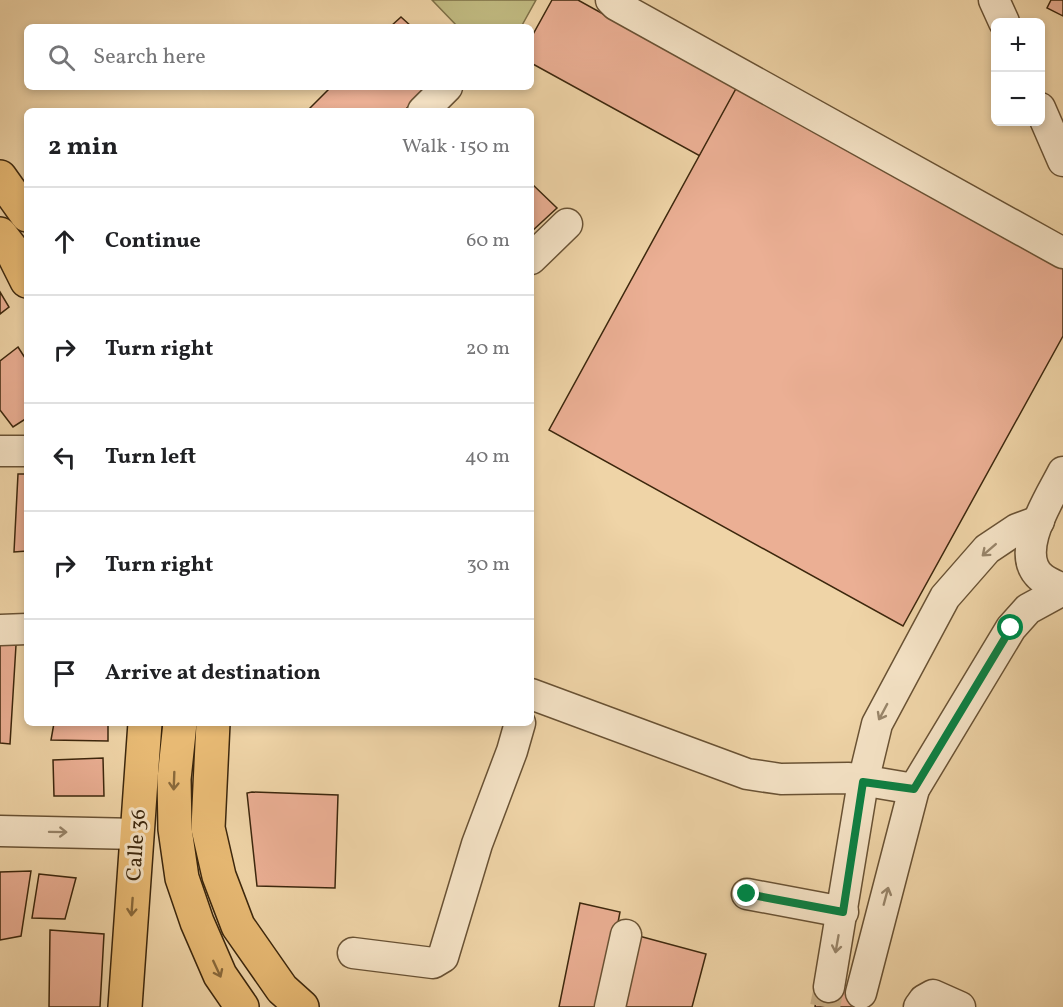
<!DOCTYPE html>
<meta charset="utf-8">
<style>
:root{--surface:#fff;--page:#f6f6f6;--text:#202124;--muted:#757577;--line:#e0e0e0}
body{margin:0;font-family:Vollkorn,serif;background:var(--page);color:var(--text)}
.controls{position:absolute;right:18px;top:18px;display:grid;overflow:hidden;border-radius:9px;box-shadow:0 3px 9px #0003}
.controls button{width:54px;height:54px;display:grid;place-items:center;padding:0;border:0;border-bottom:2px solid var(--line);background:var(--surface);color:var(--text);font:30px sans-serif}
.stop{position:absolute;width:18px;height:18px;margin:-14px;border:4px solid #0b8043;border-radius:50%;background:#fff}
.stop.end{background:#0b8043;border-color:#fff;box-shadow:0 2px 6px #0008}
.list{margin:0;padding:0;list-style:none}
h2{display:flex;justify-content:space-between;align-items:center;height:78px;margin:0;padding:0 24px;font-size:26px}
h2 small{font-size:20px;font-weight:400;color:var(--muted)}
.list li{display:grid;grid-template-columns:39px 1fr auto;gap:18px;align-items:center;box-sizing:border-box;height:108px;padding:0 24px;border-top:2px solid var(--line)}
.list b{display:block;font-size:22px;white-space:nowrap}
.list em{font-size:20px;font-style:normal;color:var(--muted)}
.icon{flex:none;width:33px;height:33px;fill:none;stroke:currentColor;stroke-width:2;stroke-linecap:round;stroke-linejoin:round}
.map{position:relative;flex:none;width:1063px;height:1007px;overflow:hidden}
.search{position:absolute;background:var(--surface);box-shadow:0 3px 9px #0003;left:24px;top:24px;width:510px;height:66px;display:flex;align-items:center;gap:15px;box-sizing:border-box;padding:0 21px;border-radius:9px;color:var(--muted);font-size:22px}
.panel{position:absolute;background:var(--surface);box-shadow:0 3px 9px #0003;left:24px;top:108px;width:510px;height:618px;border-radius:9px}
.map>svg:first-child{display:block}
</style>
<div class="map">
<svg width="1063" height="1007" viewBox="0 0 1063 1007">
<rect width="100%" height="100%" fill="#efd4a7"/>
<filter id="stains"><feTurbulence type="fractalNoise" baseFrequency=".00333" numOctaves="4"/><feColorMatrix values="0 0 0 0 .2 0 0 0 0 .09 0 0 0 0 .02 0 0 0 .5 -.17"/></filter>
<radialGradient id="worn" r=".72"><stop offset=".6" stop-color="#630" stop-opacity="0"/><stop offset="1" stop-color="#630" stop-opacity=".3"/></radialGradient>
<path fill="#c1bb82" stroke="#7e7148" stroke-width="1.5" d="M432,0H536L521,27H458Z"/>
<g fill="#ebaf94" stroke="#3c270d" stroke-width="1.5">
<path d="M552,0H578L737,88L700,156L531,63V38Z"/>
<path d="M1051,0H1063V16L1047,8Z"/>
<path d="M401,17L412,27H390Z"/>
<path d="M738,85L1063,265V336L903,626L549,430Z"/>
<path d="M331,87H427L404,111H307Z"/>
<path d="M531,183L557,208L531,232Z"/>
<path d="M0,292L9,307L0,314Z"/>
<path d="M18,347L27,361V418L13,427L0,410V361Z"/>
<path d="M18,474H27V551L14,552Z"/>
<path d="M0,644L16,645L10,744L0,743Z"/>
<path d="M54,723H108V741L51,740Z"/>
<path d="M103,758L104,796H54L53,760Z"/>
<path d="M252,792L338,795L335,888L257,886L247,793Z"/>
<path d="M31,871L21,936L0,940V872Z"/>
<path d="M39,874L76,878L65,919L32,918Z"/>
<path d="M580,903L620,912L602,1007H559Z"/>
<path d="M50,930L104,934L100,1007H49Z"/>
<path d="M639,936L706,954L692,1007H620Z"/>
<path d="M818,986L868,994L866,1007H815Z"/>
</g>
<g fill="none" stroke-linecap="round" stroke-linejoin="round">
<path stroke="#cbb188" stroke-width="30" stroke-dasharray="30 15" stroke-linecap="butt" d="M825,1007L829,987"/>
<defs>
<g id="minor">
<path d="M611,0L616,5L1063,253"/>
<path d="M994,0L1004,22"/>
<path d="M1040,108L1063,161"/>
<path d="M423,111L447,87"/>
<path d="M531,259L567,224"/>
<path d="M0,451H27"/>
<path d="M1063,472C1050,498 1012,554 1042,578C1048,583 1057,586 1063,589"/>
<path d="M0,630L27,629"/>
<path d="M531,694L747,774L781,779L849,778L914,789"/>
<path d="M0,831L138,834"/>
<path d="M747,894L843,912"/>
<path d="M353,953L433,963L443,957L477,844L512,751L520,723"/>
<path d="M829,987L863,782L877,724L945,597L987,549L1017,529L1039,521"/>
<path d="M861,993L914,789L1011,628L1028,609L1063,590"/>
<path d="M610,1007L626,935"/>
<path d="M919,1007L924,1000L933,995L960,1007"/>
</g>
<g id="major">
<path d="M0,177L27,215"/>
<path d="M0,234L10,247L27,281"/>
<path d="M180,723L174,779L175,829L182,878L197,922L220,975L242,1007"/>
<path d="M213,723L208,828L219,876L238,926L282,989L302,1007"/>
<path d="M125,1007L145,723"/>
</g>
</defs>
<use href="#minor" stroke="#695234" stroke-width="33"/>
<use href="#major" stroke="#3c270d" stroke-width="36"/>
<use href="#minor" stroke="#f5e3c6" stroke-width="30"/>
<use href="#major" stroke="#e8ba74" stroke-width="33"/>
</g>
<defs><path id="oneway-shaft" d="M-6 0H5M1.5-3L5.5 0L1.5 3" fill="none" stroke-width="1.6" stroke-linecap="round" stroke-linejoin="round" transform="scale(1.5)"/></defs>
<g stroke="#98856a">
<use href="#oneway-shaft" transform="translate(989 550) rotate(139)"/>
<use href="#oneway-shaft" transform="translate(883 712) rotate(118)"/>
<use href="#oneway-shaft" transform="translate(58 832) rotate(1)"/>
<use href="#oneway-shaft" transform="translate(886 896) rotate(-75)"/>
<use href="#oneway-shaft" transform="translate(837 944) rotate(100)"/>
</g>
<g stroke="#89693b">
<use href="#oneway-shaft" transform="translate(174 781) rotate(92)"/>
<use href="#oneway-shaft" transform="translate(132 907) rotate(94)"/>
<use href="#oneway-shaft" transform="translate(217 969) rotate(65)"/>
</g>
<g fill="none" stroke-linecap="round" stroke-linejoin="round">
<path stroke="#0b8043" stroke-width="8" d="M747,894L843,912L863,782L914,789L1011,628"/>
</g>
<g text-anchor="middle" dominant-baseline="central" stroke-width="6" stroke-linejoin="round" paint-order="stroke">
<g font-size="21" fill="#3c270d" stroke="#f5e3c6">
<text transform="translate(137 845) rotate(-86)">Calle 36</text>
</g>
</g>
<rect width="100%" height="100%" filter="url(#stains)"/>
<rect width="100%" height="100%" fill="url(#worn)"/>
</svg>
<div class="controls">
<button>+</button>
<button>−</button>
</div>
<div class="stop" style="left:1011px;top:628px"></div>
<div class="stop end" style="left:747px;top:894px"></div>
<div class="search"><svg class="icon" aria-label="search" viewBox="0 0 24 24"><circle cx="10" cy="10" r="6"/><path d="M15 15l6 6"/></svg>Search here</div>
<section class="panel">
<h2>2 min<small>Walk · 150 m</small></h2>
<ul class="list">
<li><svg class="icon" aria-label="ahead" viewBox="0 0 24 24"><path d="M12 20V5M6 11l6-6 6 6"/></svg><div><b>Continue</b></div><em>60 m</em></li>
<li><svg class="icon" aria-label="right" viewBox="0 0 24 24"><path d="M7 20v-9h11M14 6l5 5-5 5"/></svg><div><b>Turn right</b></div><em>20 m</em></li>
<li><svg class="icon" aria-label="left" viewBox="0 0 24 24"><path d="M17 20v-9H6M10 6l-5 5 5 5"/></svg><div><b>Turn left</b></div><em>40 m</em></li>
<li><svg class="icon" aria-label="right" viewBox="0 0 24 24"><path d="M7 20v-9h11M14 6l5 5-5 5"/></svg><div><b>Turn right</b></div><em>30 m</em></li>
<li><svg class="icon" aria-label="arrive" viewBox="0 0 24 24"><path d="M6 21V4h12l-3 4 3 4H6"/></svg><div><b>Arrive at destination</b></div></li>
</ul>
</section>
</div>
